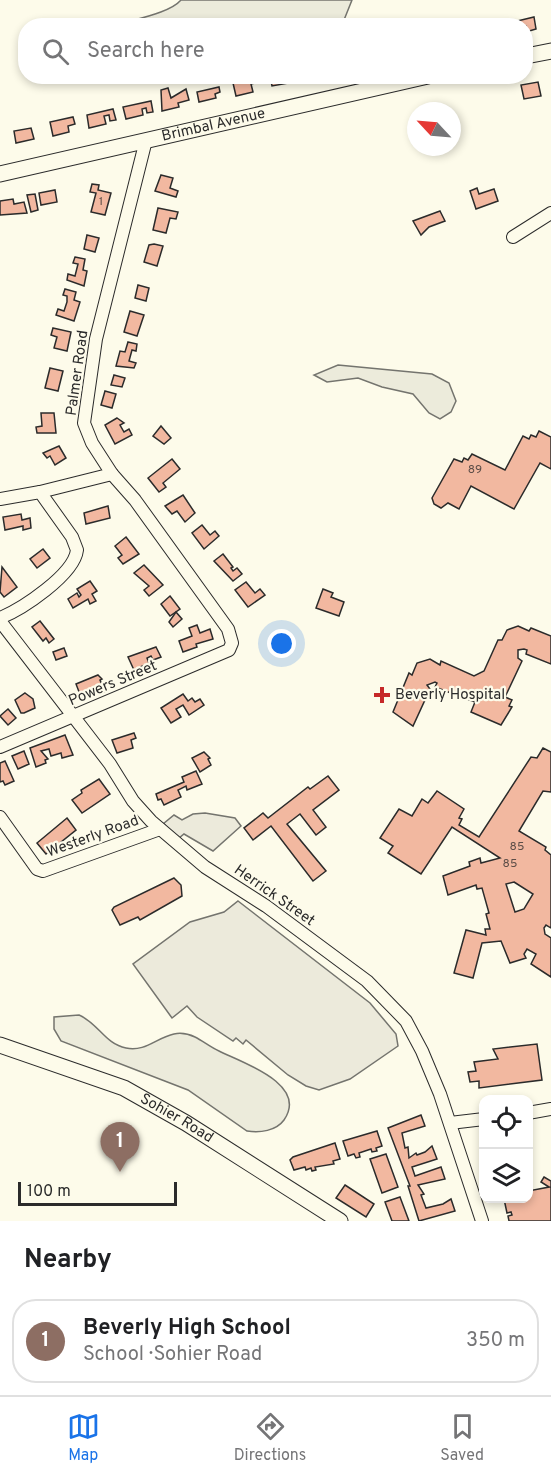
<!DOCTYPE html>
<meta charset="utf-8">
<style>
:root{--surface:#fff;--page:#f6f6f6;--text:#202124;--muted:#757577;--line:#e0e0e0;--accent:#1a73e8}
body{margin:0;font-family:Overpass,sans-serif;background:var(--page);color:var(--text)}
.controls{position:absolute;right:18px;bottom:18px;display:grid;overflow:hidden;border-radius:12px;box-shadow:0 3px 9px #0003}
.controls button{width:54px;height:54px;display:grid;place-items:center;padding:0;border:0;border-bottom:2px solid var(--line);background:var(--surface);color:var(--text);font:30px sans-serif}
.compass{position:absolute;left:407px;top:102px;width:54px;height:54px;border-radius:50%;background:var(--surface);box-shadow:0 3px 9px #0003;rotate:296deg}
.scale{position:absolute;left:18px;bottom:15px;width:159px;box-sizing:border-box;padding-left:6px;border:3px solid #2b2b2b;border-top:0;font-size:16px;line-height:21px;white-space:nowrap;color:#2b2b2b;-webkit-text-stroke:4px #fdfbea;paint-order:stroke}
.you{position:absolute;left:282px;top:644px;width:21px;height:21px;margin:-15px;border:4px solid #fff;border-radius:50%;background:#1a73e8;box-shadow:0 0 0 9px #1a73e833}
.badge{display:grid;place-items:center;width:39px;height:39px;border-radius:50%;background:var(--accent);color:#fff;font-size:20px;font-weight:700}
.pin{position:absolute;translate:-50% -50px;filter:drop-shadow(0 2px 3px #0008)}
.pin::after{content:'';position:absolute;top:32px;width:21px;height:18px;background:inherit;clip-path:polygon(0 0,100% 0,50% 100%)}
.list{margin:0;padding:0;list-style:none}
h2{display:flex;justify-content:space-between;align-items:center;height:78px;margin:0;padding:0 24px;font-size:26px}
h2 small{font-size:20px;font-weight:400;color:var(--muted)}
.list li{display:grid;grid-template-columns:39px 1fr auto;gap:18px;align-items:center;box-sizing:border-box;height:84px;margin:0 12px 12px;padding:0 12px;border:2px solid var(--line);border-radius:24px}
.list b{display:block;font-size:22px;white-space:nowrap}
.list p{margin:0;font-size:20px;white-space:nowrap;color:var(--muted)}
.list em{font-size:20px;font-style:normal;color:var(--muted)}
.icon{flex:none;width:33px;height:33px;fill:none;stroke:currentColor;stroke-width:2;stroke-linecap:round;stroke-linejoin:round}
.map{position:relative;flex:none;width:551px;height:1221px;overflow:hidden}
.search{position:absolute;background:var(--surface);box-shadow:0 3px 9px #0003;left:18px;right:18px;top:18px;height:66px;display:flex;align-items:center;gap:15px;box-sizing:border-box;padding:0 21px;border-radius:24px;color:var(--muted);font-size:22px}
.sheet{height:174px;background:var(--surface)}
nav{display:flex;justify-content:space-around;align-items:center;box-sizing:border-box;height:84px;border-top:2px solid var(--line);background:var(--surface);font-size:16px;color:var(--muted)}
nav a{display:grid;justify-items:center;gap:3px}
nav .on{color:var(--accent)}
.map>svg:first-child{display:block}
</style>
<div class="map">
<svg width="551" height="1221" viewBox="0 0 551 1221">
<rect width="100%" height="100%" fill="#fdfbea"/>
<g fill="#ecebdb" stroke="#74746e" stroke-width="1.5">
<path d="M181,0H352L342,25H117C135,19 170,13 181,0Z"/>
<path d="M338,365L432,374L449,383L456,401L451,412L440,419L429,413L413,394L382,387L358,378L327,382L314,375Z"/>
<path d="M79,1015C98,1023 105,1044 126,1048C152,1054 166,1023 195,1037C203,1041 210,1047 219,1051C241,1062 309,1084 284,1120C276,1131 260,1133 247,1131L188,1090L61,1041L54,1029V1017Z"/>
</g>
<g fill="#eceadb" stroke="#74746e" stroke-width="1.5">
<path d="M205,813L235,818L241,826L213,851L184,834L179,838L163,824L174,815L182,820L193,814Z"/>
<path d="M238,901L370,1003L396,1034L398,1046L350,1079L319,1090L306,1086L288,1075L246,1040L243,1044L236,1038L233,1041L197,1017L187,1006L172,1018L133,964L190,922L224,912Z"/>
</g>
<g fill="#f2b8a0" stroke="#2b2b2b" stroke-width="1.5" fill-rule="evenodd">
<path d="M534,17L536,29L526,32V26H514L513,22Z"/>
<path d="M270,76H288L289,83L272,86Z"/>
<path d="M254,78L255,83L251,84L253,92L236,96L233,83Z"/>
<path d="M538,82L541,96L524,99L521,85Z"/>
<path d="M219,87L220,92L215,94L216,98L199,102L197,92Z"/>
<path d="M168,88L171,98L186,89L189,100L178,103L179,107L162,111L161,90Z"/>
<path d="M151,101L153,112L147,113L146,108L142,109L143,115L126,119L123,107Z"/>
<path d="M113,109L116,120L110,121L109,115L104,116L106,124L89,128L87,115Z"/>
<path d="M73,117L75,124L68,126L69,132L53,136L50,122Z"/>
<path d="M31,128L34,139L16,143L14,131Z"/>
<path d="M161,175L173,178L170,188L178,191L176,197L155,191Z"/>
<path d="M92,184L99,185L98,190L111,193L105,215L91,212L96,193L90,192Z"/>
<path d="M477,188L479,194L494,189L498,201L476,209L470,191Z"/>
<path d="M55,190L57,202L41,205L39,193Z"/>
<path d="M35,194L38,210L31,212L27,195Z"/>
<path d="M13,199L14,204L24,202L27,213L0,215V201Z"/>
<path d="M158,208L178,212L176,219L170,218L166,233L153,230Z"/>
<path d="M440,211L445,221L429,227L421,235L413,221Z"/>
<path d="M87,235L99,238L95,252L84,249Z"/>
<path d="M154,244L163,246L157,266L144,262L149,245Z"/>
<path d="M75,257L85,259L83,270L87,271L84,286L67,280L68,274L75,276L78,264L73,263Z"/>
<path d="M138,285L149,288L146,301L135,298Z"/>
<path d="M65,289L76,292L74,300L80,302L74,321L56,315L58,309L64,311L67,302V296L63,295Z"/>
<path d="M130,311L144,315L137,336L124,332Z"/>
<path d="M53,328L71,332L67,351L54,348L57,337L51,335Z"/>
<path d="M128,342L137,344L136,351L132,350L129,361L136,363L134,368L116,366L120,351L125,352Z"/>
<path d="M50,368L63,371L58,391L45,388Z"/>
<path d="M114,375L125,378L122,387L111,385Z"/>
<path d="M105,391L116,394L112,408L101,405Z"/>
<path d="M41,413H54L56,433H37L36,427L42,426Z"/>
<path d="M117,418L124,423L120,425L124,432L129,429L132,435L115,444L105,425Z"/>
<path d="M161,426L171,438L164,444L153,436Z"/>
<path d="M539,431L551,437V469L540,463L514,509L471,486L459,509L448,503L441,508L434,504L432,498L454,459L462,462L464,458L468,460L472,454L505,470L523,436L529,439L531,435L536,437Z"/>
<path d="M59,446L66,458L55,465L50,456L47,458L43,453Z"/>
<path d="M172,459L180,469L163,483L166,487L159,492L148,478Z"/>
<path d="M183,495L195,513L185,522L177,511L172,514L165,506Z"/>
<path d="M108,506L110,518L86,524L84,513Z"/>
<path d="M21,514L22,520L30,518L31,528L23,530V526L5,530L3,517Z"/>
<path d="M202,525L210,535L215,531L219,536L204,549L192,533Z"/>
<path d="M126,537L139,554L123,564L118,558L122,555L115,546Z"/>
<path d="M43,549L50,558L37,568L30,559Z"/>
<path d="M223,554L233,567L231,568L233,571L237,568L242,574L233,581L214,561Z"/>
<path d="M144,565L163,585L149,596L144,590L149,586L134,573Z"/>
<path d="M2,567L17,587L4,597L0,592Z"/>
<path d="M90,581L97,591L92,594L96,601L90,604L88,599L73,608L68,599L77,593L79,597L81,595L77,589Z"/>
<path d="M246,582L255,593L260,589L265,595L248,607L235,590Z"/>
<path d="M323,589L333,593L331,597L344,602L339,616L316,608Z"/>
<path d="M170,596L180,609L170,616L161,604Z"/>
<path d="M176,612L182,619L173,627L169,622Z"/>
<path d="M40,621L54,639L49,643L46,638L43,641L32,627Z"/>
<path d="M197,625L200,633L210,629L213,639L196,644L197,647L183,652L179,641L192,636L189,628Z"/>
<path d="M518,626L529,631L531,628L551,636V664L526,654L527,650L524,649L518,650V658L522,661L505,697L512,700L509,706L512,707L501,725L471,712L475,702L435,687L437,683L435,682L427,685L430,689L413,726L393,712L409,673L412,675L417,663L430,659L440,665L441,661L474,676L484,671L498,640H502L507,630Z"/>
<path d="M156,647L161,657L153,660L151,656L147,658L149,663L134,670L128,657Z"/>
<path d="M64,648L67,656L56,660L53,652Z"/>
<path d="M98,675L102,679L100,680L105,692L81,697L76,684Z"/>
<path d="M25,693L33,699L35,708L24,713H21L15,700Z"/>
<path d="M183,694L188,701L192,698L195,702L200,699L204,705L189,715L183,705L176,709L181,717L171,723L161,708Z"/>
<path d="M8,709L16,718L8,725L0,716Z"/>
<path d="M134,733L136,738L131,740L133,748L117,753L112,740Z"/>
<path d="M65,735L73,755L62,758L61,753L51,756L49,749L41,751L48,759L45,760L46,763L36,767L30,748Z"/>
<path d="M543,748L551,752V792L543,791L519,831L546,847L545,850L551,855V928L546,925L544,928L545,934L551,938V977L531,964L536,954L527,949L524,954L526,958L510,963L501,941L482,943L473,978L454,973L466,930L486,935L485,929H490L486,914L489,913L482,888L477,889L476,885L448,895L443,876L470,866L469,862L480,858L481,863L500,858L452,827L421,874L388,853L393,846L380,838L399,809L412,816L422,799L428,803L437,791L464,809L459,818L462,819L459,825L479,837L531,757L537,758ZM514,882L533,894L524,909L515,912L506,884Z"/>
<path d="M24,751L29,764L18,769L12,756Z"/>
<path d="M204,752L210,758L208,759L211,765L200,772L192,758Z"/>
<path d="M5,761L14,781L5,785L3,781L0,782V763Z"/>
<path d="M196,771L202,784L187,790L186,786L178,790L181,797L164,805L161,799L158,800L156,794L184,782L182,777Z"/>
<path d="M328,776L339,790L313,810L326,827L316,835L300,814L287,824L326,871L313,881L271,826L253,840L244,828L263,813L268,818L308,787L310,789Z"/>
<path d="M99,779L110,794L82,813L72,800L82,793L81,790Z"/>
<path d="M67,818L76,830L46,854L37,843Z"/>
<path d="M174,878L181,885L182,896L140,920L138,917L120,925L112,910L114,907Z"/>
<path d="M537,1044L542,1080L479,1088V1081L470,1082L468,1072L476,1071L474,1062L498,1059L493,1049Z"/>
<path d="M421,1115L425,1126L402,1133L405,1148L408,1147L409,1158L416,1153L417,1155L425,1152L432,1146L437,1159L412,1167L415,1176L441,1167L445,1179L418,1185L424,1194L421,1195L426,1208L443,1204L451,1199L455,1211L419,1221L408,1186H410L388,1128Z"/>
<path d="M377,1131L382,1146L376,1148L377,1151L372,1152L371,1149L359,1153L360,1157L356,1158L354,1154L348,1156L343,1141Z"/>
<path d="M335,1143L340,1159L333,1161L334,1164L315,1167L316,1170L312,1171L311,1168L306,1170L305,1167L294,1170L290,1160L293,1157Z"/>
<path d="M386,1154L398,1187L382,1193L370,1159Z"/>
<path d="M544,1177L551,1181V1221H509L508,1216L512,1215L511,1212L507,1213L504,1199L528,1198V1191L549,1187L541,1182Z"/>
<path d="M345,1185L374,1204L366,1217L336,1198Z"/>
<path d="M400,1197L409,1221H392L385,1202Z"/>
</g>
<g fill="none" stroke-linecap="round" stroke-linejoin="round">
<defs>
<g id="minor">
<path d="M513,237L551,213"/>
<path d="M40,492L112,474"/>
<path d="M0,499L40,492L72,537L77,550C74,575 22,609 0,618"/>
<path d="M0,621L110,764L133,801L151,821L205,867L266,906L367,981L406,1021L422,1051L440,1094L482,1221"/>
<path d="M0,747L229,650L232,643L228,629L135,500L112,474L92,443L84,423L96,339L146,140"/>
<path d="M0,817L37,869L43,871L160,829"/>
<path d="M528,1113L551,1109"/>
<path d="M450,1123L484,1119"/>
</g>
<g id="major">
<path d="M526,56L551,51"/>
<path id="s1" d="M0,174L428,76"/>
<path id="s2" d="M0,1045L124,1088L186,1123L340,1221"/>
</g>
</defs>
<use href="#minor" stroke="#2b2b2b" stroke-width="14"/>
<use href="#major" stroke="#2b2b2b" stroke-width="17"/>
<use href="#minor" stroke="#fdfbea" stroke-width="12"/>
<use href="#major" stroke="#fdfbea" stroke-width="15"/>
</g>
<path fill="#c62828" stroke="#fdfbea" stroke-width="2" d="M379 686h6v6h6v6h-6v6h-6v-6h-6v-6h6z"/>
<g text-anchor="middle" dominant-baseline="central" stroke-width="4.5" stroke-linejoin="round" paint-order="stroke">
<g font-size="12" fill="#5d4e48">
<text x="101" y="202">1</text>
<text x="475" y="470">89</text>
<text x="517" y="847">85</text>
<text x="510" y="864">85</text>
</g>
<g font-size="15" fill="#2b2b2b" stroke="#fdfbea">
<text stroke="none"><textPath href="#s1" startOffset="219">Brimbal Avenue</textPath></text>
<text transform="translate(78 373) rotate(-82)">Palmer Road</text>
<text transform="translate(113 684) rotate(-23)">Powers Street</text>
<text transform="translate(93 837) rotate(-20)">Westerly Road</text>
<text transform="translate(274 896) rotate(35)">Herrick Street</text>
<text stroke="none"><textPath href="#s2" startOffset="192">Sohier Road</textPath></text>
</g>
<g font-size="15" fill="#2b2b2b" stroke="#fdfbea" text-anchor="start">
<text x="395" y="695">Beverly Hospital</text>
</g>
</g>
</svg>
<div class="controls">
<button><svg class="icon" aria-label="locate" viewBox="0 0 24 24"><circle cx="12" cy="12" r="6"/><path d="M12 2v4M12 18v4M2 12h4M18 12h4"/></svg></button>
<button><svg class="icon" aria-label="layers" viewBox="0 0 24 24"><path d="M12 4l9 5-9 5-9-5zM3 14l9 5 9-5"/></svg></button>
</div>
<svg class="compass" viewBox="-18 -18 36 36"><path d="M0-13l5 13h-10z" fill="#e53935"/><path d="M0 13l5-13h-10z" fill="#757577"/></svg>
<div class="scale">100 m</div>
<div class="you"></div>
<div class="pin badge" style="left:120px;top:1172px;background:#8d6e63">1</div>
<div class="search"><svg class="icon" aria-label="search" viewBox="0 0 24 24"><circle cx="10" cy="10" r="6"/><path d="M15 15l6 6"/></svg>Search here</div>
</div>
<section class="sheet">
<h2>Nearby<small></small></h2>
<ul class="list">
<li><span class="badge" style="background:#8d6e63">1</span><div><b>Beverly High School</b><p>School · Sohier Road</p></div><em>350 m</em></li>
</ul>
</section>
<nav>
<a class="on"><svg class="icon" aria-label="map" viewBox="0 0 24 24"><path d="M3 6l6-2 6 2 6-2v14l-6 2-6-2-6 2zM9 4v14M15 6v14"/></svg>Map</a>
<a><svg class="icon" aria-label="directions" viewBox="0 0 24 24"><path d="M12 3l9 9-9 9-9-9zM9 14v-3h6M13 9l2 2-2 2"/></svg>Directions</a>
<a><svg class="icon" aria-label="saved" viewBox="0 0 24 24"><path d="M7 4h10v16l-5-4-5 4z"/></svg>Saved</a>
</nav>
